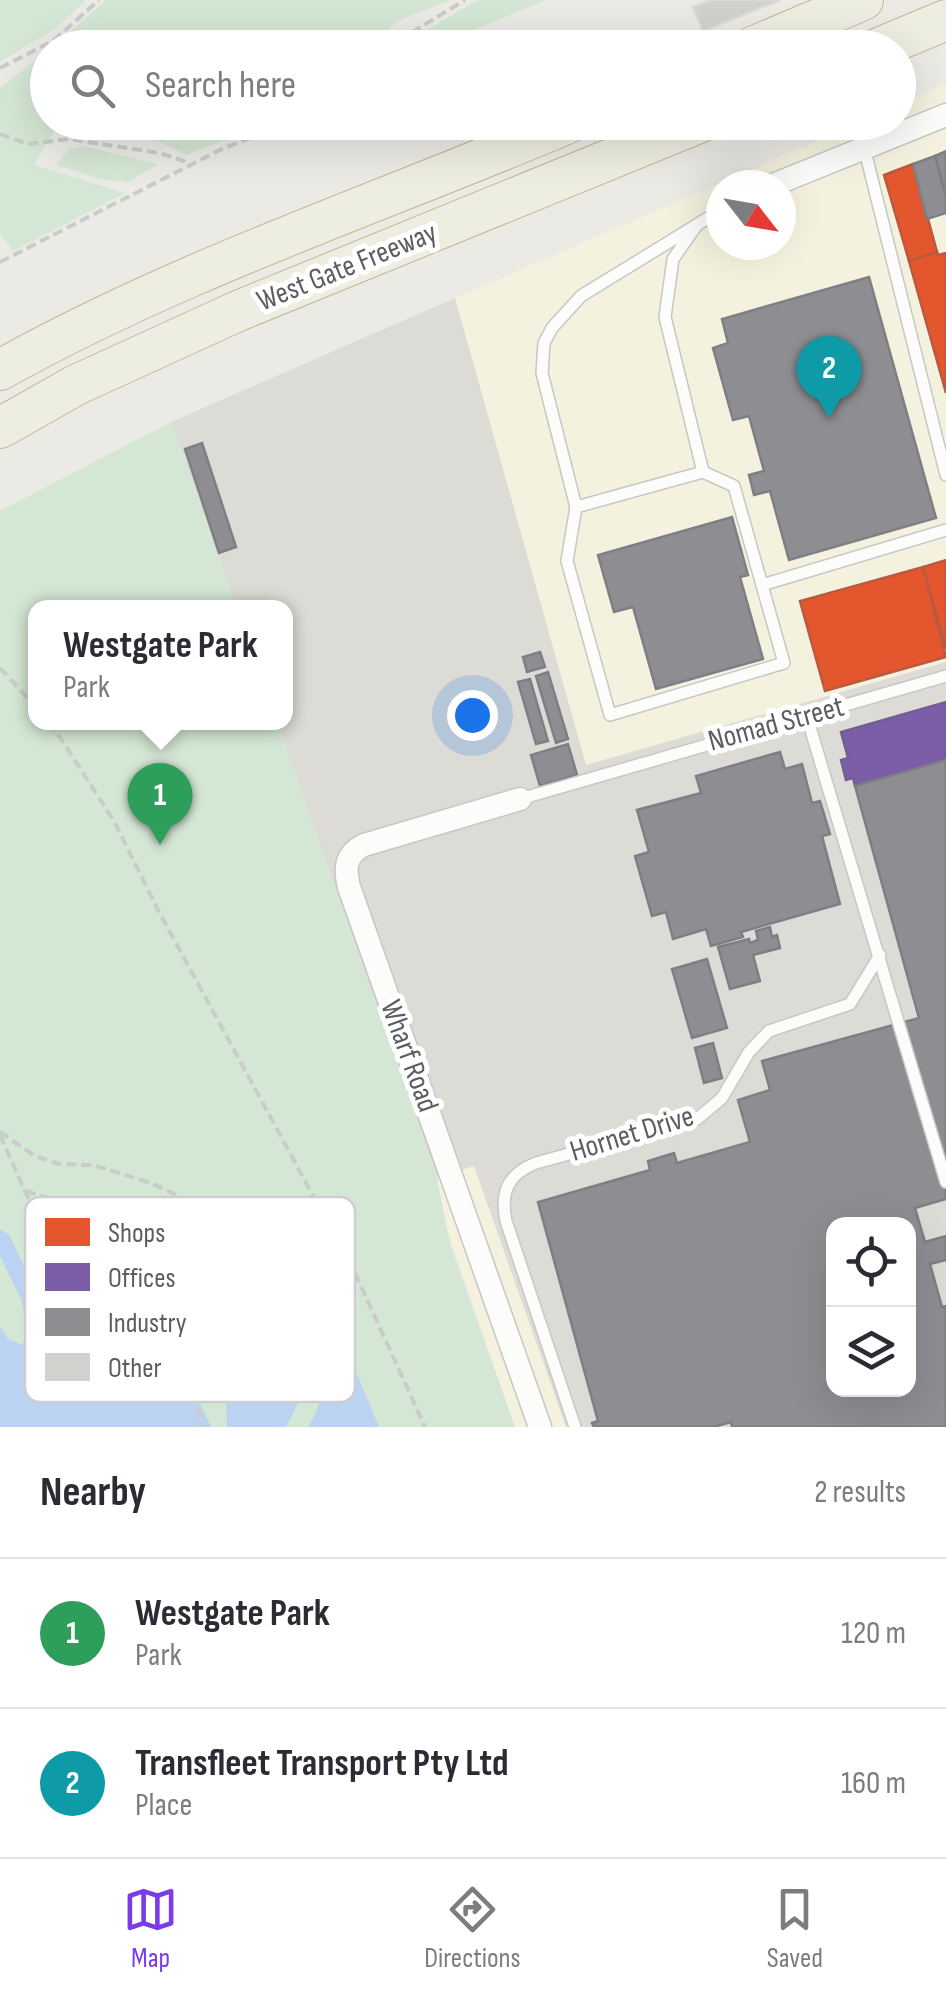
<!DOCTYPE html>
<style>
:root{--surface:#fff;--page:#f7f7f7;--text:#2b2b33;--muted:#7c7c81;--line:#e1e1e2;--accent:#7c3aed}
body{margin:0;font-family:"Sofia Sans Condensed",sans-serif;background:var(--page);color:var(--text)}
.controls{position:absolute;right:30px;bottom:30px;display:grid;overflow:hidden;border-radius:20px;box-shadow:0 10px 40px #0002}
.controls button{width:90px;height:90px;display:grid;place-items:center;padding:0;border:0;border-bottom:2px solid var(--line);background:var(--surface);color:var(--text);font:50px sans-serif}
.compass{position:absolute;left:706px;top:170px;width:90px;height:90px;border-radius:50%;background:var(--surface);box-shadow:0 10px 40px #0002;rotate:121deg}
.you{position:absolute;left:472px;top:715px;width:35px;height:35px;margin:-25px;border:8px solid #fff;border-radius:50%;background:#1a73e8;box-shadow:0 0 0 15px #1a73e833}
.badge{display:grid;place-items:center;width:65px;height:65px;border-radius:50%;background:var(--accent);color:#fff;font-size:32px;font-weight:700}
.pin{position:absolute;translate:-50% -82px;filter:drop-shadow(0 2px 5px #0008)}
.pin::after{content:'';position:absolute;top:52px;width:35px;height:30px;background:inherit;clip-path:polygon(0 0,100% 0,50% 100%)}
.popup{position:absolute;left:28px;top:600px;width:265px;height:130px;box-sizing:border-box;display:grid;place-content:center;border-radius:20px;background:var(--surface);filter:drop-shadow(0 2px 8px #0005);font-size:32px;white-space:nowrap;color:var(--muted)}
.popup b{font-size:38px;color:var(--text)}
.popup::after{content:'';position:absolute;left:50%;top:100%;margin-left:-20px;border:20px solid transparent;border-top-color:var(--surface)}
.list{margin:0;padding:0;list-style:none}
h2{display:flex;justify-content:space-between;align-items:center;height:130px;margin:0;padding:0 40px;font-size:42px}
h2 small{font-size:32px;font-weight:400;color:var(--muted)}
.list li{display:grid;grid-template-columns:65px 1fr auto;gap:30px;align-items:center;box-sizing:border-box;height:150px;padding:0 40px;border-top:2px solid var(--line)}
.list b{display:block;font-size:38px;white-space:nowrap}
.list p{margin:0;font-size:32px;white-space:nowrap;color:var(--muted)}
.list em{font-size:32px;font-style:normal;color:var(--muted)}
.icon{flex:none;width:55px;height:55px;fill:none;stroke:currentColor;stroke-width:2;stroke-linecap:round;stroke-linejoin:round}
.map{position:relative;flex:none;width:946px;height:1427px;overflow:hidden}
.search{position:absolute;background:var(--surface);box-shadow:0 10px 40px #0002;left:30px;right:30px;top:30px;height:110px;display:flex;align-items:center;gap:25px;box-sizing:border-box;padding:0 35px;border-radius:55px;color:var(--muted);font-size:38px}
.sheet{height:430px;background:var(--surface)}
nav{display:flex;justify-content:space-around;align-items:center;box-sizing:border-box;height:140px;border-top:2px solid var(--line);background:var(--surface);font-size:28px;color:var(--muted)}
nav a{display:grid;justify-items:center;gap:5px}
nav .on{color:var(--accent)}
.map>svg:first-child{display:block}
</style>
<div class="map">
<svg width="946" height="1427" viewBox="0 0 946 1427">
<rect width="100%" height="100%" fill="#ebeae5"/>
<path fill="#f4f2de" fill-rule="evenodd" d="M946,84V1427H515L273,723L285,722V608L234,607L171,422L858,123L898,122L899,105ZM721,185H781V245H721ZM834,1224H908V1390H834Z"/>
<path fill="#dcdbd6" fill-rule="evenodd" d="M455,298L586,765L946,662V1427H566L474,1166L437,1178L277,723L285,722V608L236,607L171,422ZM834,1224H908V1390H834Z"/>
<g fill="#d4e6d4">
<path d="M0,0H86L56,28L0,62Z"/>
<path d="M106,0H451L397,21L372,47H53Z"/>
<path d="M478,0H546L433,47H397Z"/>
<path d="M47,52L48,122L267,123L187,155L138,132L76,133L55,129L34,165L125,193L13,251L0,233V88Z"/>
<path d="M87,147L158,164L128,182L101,179L56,165L70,148Z"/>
<path d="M171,422L236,607L35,608V722L277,723L437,1178L450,1244L515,1427H0V511Z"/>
</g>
<g fill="#bbd3f2">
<path d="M0,1229L9,1235L49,1316L135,1364L162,1395L196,1394L211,1427H0V1327L8,1339L22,1345L29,1333L21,1299L0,1256Z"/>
<path d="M321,1315L340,1324L345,1329L348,1353L379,1427H308C315,1414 324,1401 318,1386L311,1385L304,1392L286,1427H227L226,1405L234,1389L271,1357L301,1322Z"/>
</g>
<g fill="#e4572e" stroke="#bb593e" stroke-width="2.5">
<path d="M913,164L937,252L909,261L884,175Z"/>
<path d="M937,252L938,255L946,253V393L909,261Z"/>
<path d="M946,560V649L923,567Z"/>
<path d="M923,567L946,657L825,691L800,601Z"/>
</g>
<path fill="#7b5ea7" stroke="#715e92" stroke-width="2.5" d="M946,702V760L855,786L853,778L846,780L841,760L848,758L841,732Z"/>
<g fill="#8d8d92" stroke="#7e7f84" stroke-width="2.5" fill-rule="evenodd">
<path d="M946,151V197L935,156Z"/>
<path d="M935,156L946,197V213L927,219L913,164Z"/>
<path d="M869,277L936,518L789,560L770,491L754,495L749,475L764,471L749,416L733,420L713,348L728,343L722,319Z"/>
<path d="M202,443L236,547L219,553L185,449Z"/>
<path d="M732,517L748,575L740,577L763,659L656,689L633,607L614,612L598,555Z"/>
<path d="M540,652L545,667L527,672L523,657Z"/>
<path d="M548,672L568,739L556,743L536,676Z"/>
<path d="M530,679L548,741L536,744L518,682Z"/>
<path d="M568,744L577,775L540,786L531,755Z"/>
<path d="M780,752L785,769L802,764L812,803L820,801L830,834L822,836L840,904L741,932L743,937L711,946L706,929L673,939L666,912L652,916L635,856L649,852L637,810L701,793L696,776Z"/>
<path d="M946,760V1199L915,1208L925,1242L946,1236V1260L930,1264L942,1307L946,1306V1427H732L731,1422L714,1427H594L592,1423L598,1421L538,1202L650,1170L648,1161L674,1153L677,1163L750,1142L738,1100L770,1090L762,1061L919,1018L855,786ZM834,1224H908V1390H834Z"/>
<path d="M770,927L772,937L777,935L780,948L753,955L760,981L730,989L718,947L749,939L750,943L758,940L756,931Z"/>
<path d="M707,959L727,1028L692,1038L672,969Z"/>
<path d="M713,1043L722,1078L704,1083L695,1048Z"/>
</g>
<path fill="#d1d1ce" stroke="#dad9d4" stroke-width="2.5" d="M711,0H780L703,31L693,7Z"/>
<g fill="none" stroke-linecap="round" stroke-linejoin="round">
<defs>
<g id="service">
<path d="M864,147L946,475"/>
<path d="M697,225L673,259L665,317L703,472L576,507L542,373L544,343L552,328L581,296L721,210"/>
<path d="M576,507L567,561L610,715L784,663L734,486L703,472"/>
<path d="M762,585L946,530"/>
<path d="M807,717L946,1182"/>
<path d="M520,799L946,676"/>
<path d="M575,1427L506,1221C500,1192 508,1174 536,1163L697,1119L722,1098L749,1052L769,1031L850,1004L880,955"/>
</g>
<g id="minor">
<path d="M773,185L946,115"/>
<path d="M520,799L364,845C346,854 344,867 349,887L540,1427"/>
</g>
<g id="motorway">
<path d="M750,48L863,0"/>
<path d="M879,48L946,20"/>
<path d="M0,370C181,269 380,203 571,122"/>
<path d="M0,428L76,385L238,311L701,122"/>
</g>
</defs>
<use href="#service" stroke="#c7c7c5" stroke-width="14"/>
<use href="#minor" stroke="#c7c7c5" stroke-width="25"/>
<use href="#motorway" stroke="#c0b895" stroke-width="42"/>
<g stroke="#c8ccca" stroke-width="4" stroke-dasharray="10 5" stroke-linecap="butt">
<path d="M386,48L465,0"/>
<path d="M0,68L53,41L99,0"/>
<path d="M0,134L28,144L69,139L159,153L190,163"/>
<path d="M0,262L222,149L290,122"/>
<path d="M0,668L35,706"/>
<path d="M50,722L114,821L158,910L354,1271L425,1427"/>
<path d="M0,1132L35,1156L59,1164L93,1165L151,1183L225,1218L305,1266L354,1271"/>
<path d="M0,1135L37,1218L70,1274L191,1380L202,1427"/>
<path d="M26,1191L134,1227L195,1294L180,1368"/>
</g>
<use href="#service" stroke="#fcfcfb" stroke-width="11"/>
<use href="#minor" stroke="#fcfcfb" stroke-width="22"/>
<use href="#motorway" stroke="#eeede1" stroke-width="40"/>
</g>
<g text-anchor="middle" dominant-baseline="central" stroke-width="10" stroke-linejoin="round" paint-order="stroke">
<g font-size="30" fill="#5b5d62" stroke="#fff">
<text transform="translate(347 267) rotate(-22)">West Gate Freeway</text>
<text transform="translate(776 724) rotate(-15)">Nomad Street</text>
<text transform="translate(409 1056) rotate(70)">Wharf Road</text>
<text transform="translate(632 1134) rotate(-17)">Hornet Drive</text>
</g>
</g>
<rect x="25" y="1197" width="330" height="205" rx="15" fill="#fff" stroke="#ceced0" stroke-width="2.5"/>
<rect x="45" y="1218" width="45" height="28" fill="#e4572e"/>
<rect x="45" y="1263" width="45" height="28" fill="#7b5ea7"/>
<rect x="45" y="1308" width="45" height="28" fill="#8d8d92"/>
<rect x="45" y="1353" width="45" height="28" fill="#d1d1ce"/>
<g font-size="28" fill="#5b5d62">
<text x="108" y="1242">Shops</text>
<text x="108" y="1287">Offices</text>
<text x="108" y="1332">Industry</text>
<text x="108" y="1377">Other</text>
</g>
</svg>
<div class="controls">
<button><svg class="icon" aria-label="locate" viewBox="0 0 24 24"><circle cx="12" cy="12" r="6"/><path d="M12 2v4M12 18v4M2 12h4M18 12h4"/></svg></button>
<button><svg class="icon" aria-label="layers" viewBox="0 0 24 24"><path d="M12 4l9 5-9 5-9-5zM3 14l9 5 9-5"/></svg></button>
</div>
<svg class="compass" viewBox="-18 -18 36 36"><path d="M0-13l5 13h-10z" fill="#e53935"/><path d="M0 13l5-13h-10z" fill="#7c7c81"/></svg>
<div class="you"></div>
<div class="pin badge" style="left:160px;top:845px;background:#2e9e5b">1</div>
<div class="popup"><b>Westgate Park</b>Park</div>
<div class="pin badge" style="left:829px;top:418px;background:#0f9aa8">2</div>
<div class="search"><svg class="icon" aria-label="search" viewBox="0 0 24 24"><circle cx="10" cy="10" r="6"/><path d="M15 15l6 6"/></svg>Search here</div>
</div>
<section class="sheet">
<h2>Nearby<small>2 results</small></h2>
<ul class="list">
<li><span class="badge" style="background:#2e9e5b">1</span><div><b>Westgate Park</b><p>Park</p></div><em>120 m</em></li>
<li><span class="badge" style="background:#0f9aa8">2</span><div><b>Transfleet Transport Pty Ltd</b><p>Place</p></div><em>160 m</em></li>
</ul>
</section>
<nav>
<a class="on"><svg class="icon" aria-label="map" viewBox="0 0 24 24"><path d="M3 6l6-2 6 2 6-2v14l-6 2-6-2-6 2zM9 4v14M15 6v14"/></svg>Map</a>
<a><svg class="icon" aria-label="directions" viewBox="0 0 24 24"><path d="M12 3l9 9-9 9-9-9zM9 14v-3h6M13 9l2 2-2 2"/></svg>Directions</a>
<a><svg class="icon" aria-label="saved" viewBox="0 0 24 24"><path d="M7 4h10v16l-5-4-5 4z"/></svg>Saved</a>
</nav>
